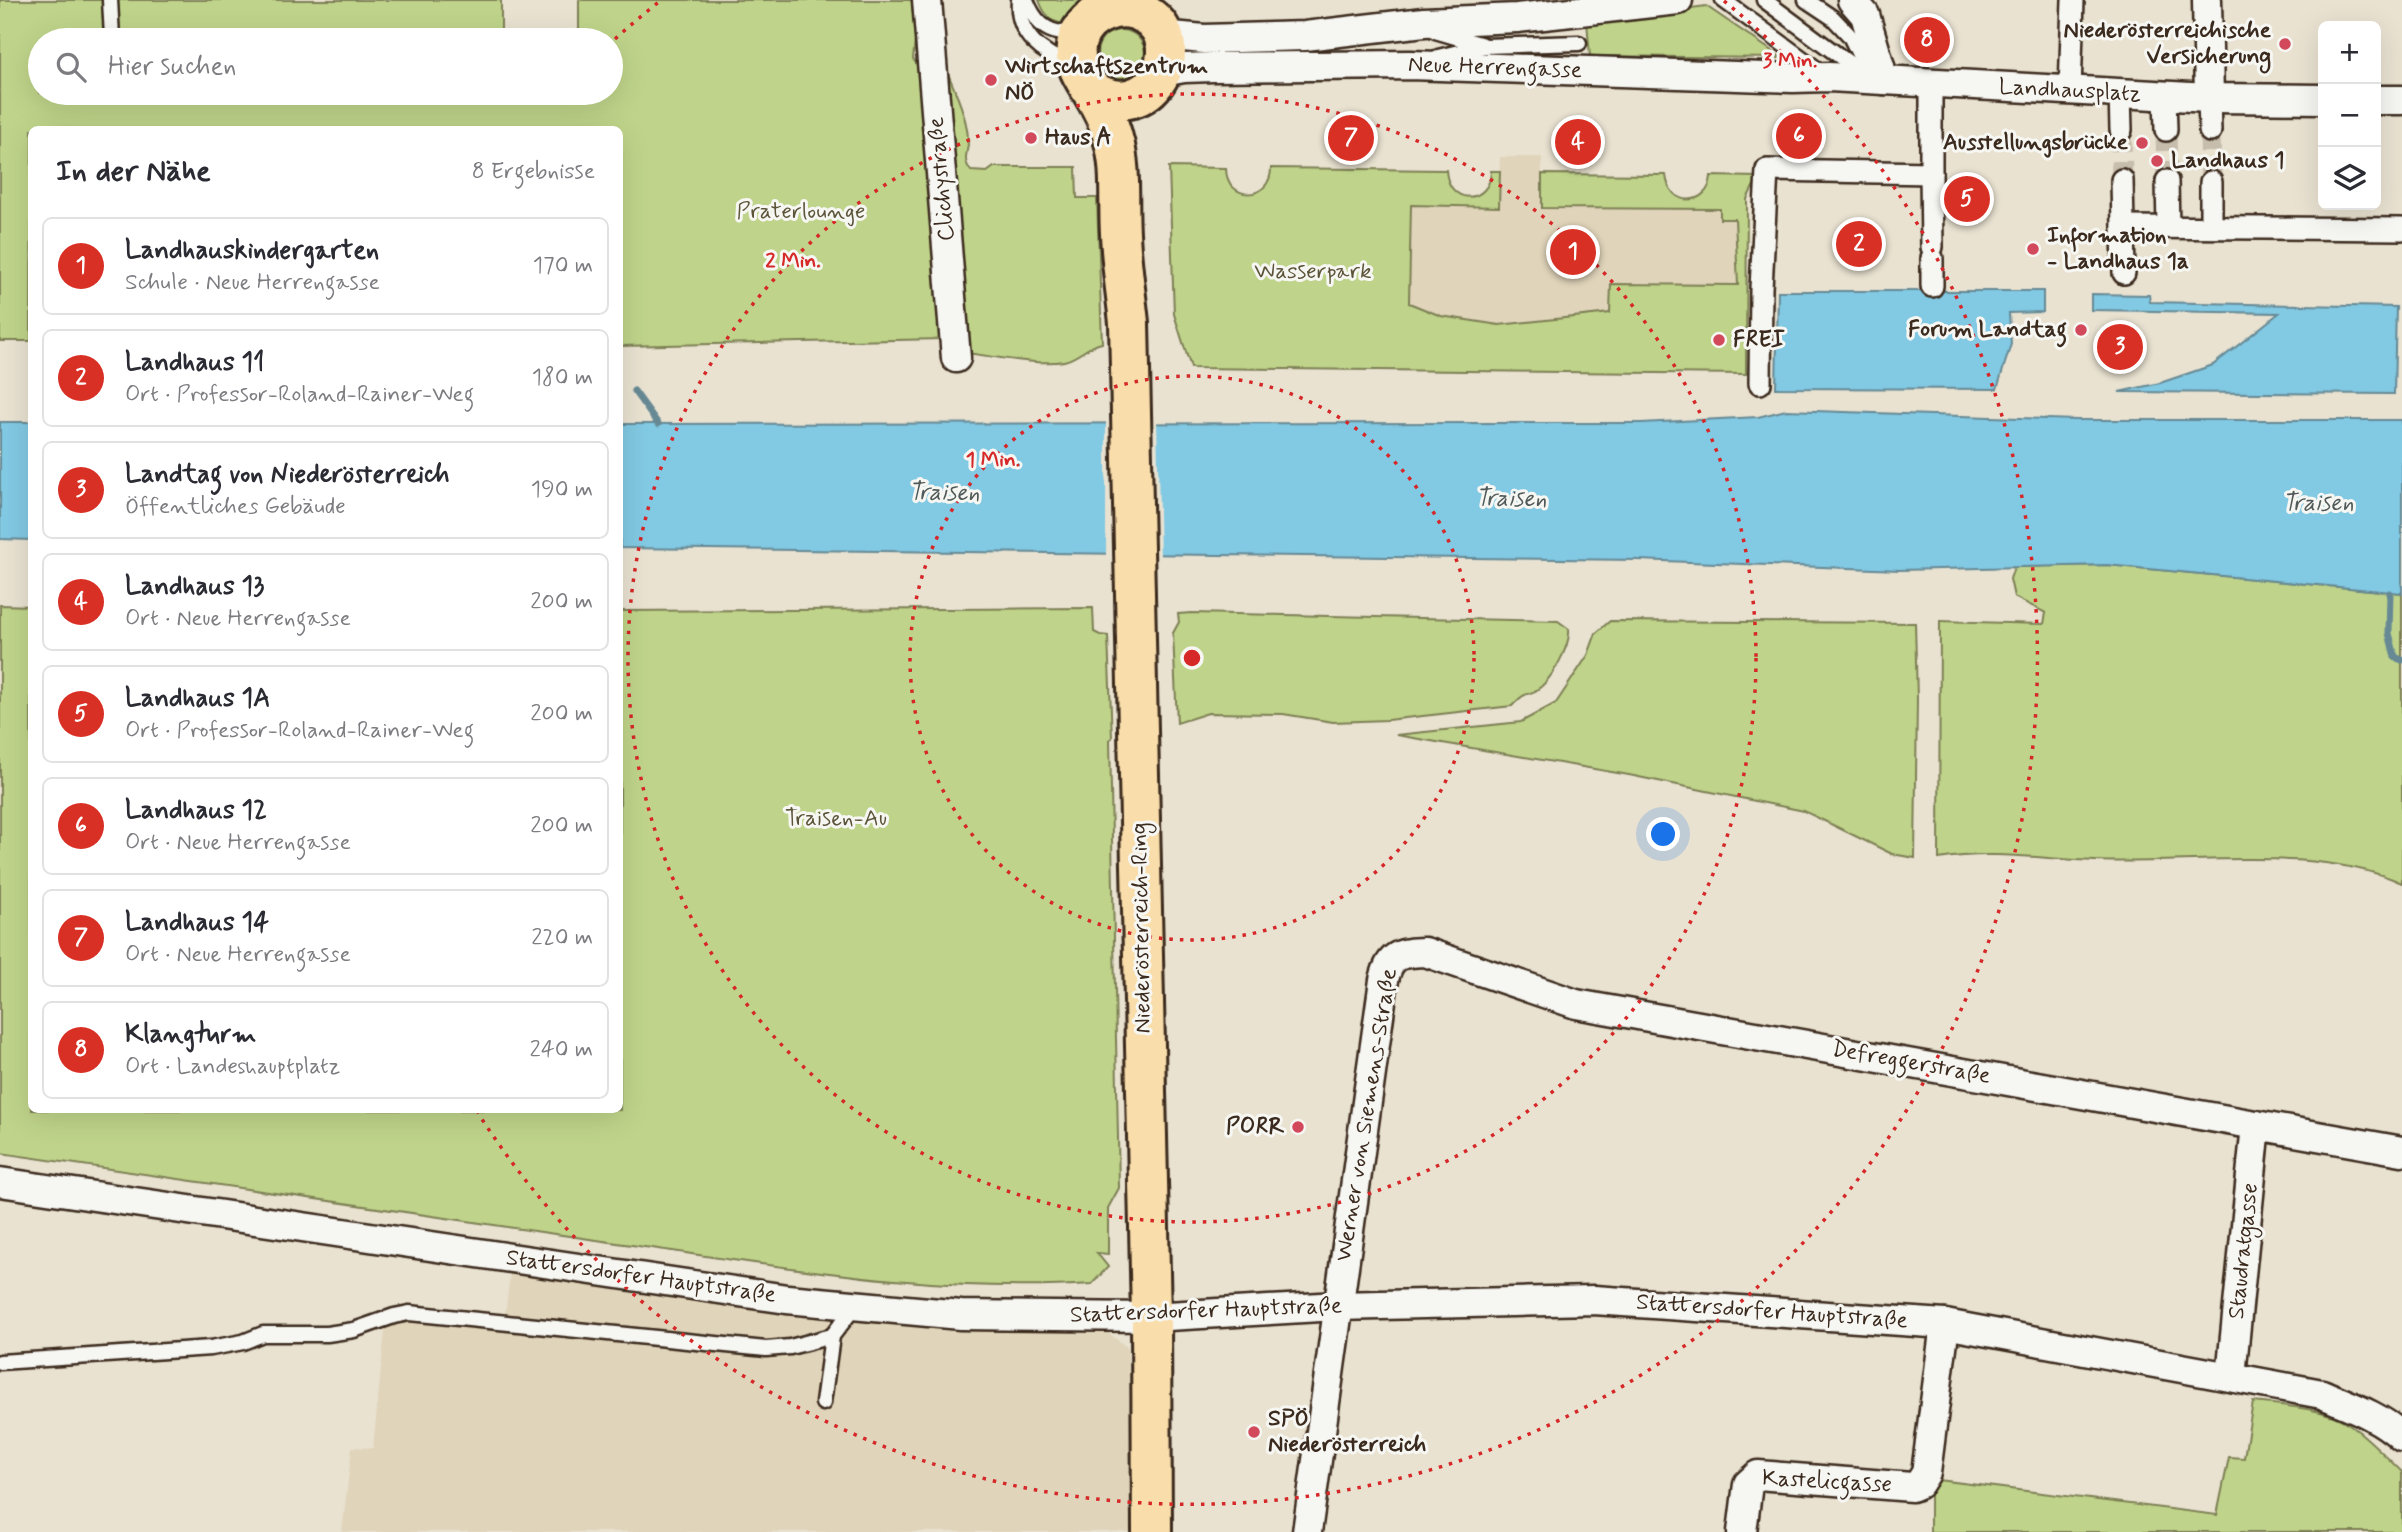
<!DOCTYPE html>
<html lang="de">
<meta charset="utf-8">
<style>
:root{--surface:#fff;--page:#f7f7f7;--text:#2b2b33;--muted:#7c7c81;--line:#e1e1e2;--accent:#d93025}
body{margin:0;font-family:Mynerve,sans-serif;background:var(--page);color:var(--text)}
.controls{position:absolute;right:21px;top:21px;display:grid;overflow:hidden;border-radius:10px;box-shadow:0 7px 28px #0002}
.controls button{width:63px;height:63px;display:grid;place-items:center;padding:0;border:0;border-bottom:2px solid var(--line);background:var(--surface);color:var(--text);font:35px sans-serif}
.you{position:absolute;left:1664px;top:835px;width:24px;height:24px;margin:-18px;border:5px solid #fff;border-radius:50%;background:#1a73e8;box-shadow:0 0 0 10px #1a73e833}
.badge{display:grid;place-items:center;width:46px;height:46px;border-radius:50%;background:var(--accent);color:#fff;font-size:23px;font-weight:700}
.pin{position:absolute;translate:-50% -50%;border:4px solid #fff;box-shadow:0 2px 7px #0006}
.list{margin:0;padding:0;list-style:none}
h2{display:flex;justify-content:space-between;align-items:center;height:91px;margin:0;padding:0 28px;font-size:30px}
h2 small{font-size:23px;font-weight:400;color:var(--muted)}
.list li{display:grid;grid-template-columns:46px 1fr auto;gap:21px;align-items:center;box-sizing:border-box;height:98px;margin:0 14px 14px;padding:0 14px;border:2px solid var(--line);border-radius:10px}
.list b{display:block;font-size:26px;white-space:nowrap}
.list p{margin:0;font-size:23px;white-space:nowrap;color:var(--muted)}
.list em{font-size:23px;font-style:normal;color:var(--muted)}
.icon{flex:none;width:38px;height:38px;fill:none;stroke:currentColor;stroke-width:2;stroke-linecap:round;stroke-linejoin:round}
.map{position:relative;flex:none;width:2402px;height:1532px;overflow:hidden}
.search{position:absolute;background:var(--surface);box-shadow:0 7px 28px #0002;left:28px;top:28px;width:595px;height:77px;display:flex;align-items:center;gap:18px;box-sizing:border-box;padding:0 24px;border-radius:38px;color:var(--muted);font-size:26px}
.panel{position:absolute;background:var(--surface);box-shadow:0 7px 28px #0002;left:28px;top:126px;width:595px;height:987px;border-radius:10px}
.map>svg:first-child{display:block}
</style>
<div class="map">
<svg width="2402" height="1532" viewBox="0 0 2402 1532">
<rect width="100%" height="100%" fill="#e9e2d1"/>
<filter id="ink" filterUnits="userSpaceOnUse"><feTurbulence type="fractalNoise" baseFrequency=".0143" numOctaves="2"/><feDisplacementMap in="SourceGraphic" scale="14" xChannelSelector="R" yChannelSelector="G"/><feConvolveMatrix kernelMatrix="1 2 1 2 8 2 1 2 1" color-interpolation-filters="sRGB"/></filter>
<g filter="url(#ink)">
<g fill="#e0d4ba">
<path d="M1500,157H1542V207L1721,209L1735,219L1738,286L1611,284V313L1499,325L1441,316L1409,304L1411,205L1498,207Z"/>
<path d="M510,1274L856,1319L1103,1329L1128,1348L1134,1532H342L352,1447L373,1448L386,1321L503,1331Z"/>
</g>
<g fill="#bfd48a" stroke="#7d7f54" stroke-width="2">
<path d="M0,0H501V40H40V93H484L485,99L489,93H611V40H579V0H918L920,33L915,40L913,59L921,70L942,339L620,346V130H32L31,341H0Z"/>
<path d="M1039,0H1093L1072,24C1053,25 1045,17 1039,0Z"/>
<path d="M1706,6L1782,58L1590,56L1587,22Z"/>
<circle cx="1121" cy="54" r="24"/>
<path d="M946,68C954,90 967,115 968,139C969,153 961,158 971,171L987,172L994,167H1076L1077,198H1097L1102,343C1088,345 1079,358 1064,361C1038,366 993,356 966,353Z"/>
<path d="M1169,167L1226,168C1226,202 1271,202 1271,168L1446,170C1448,206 1490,205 1491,171H1500L1499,207L1411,205L1409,303L1441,316L1499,325L1610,313L1611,284L1738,285L1735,219H1720V209L1542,208V174L1666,175C1669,208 1709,207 1711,176L1758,177L1747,199L1746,374L1191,368L1174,314Z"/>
<path d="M2107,565L2402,593V883C2313,844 2191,865 2094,861C2043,859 1990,850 1939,859L1940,621L2044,624L2046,613L2014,597L2010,579L2014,567Z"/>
<path d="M0,605L31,606L32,1110H620V611L1093,608L1094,632L1100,635L1108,636L1112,738L1110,739L1119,1188L1108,1208V1254L1097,1253L1108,1267L1092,1284C935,1295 779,1266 624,1244C416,1214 208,1184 0,1153Z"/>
<path d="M1192,613L1558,621L1569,629C1571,646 1550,683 1535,691C1532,693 1528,693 1525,695C1520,697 1516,702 1512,706L1387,720L1333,722L1283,714L1208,713L1177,723L1173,633L1179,622L1178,614Z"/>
<path d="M1610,621L1915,623L1917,699L1915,858L1892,854L1804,811L1629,775L1396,735L1521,722L1556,703L1588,655L1596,633Z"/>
<path d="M2253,1402C2280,1405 2326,1408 2349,1424C2368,1437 2385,1456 2402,1472V1532H1930V1479L2217,1515L2229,1457L2244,1458Z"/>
</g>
<g fill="#82c9e3" stroke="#668994" stroke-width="2">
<path d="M1778,291H2043V312L2009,313L2011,344L1997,389L1776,388Z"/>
<path d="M2091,294L2149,295L2150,302L2396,307L2394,394L2119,392L2160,383L2213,365L2279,313L2091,310Z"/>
<path d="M1786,410L2077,420H2402V593L2107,565L1900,570L1637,560L620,548V424L1641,423L1758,417Z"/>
<path d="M0,422H31V540L0,539Z"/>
</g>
<path fill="#e9e2d1" d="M1106,420H1157L1160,558L1106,557Z"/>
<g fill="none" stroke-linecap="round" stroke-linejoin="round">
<g stroke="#668994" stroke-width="7">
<path d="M634,391L658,424"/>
<path d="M2390,593L2389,633L2395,657L2402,660"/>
</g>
<g stroke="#c6bdad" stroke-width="21" stroke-dasharray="21 10" stroke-linecap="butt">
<path d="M2121,130L2122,180"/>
<path d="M2166,130L2167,181"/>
<path d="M2210,131L2211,182"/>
</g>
<defs>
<g id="service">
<path d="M110,0L112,37"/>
<path d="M1019,0C1016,36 1043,54 1073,66"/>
<path d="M1026,0C1035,24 1052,39 1078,30"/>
<path d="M1723,0L1825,75"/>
<path d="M1764,0L1865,75"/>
<path d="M1806,0L1833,18L1850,36L1869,75"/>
<path d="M1435,31L1483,45"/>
<path d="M1438,57L1484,46L1579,43"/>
<path d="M0,1362L211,1348L243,1342L263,1334H327L354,1330L394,1316L409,1313L766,1349L790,1347L832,1336"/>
<path d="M823,1403L832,1336L856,1305"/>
</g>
<g id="pedestrian">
<path d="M2070,91L2073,0"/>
<path d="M2120,93L2121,130"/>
<path d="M2165,96L2166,130"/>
<path d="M2209,98L2210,131"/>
<path d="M1931,173L1932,247"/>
<path d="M2122,180L2124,273"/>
<path d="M2167,181L2168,227"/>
<path d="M2211,182V227"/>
<path d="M2123,227L2402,229"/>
<path d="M1932,286V258"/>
<path d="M1760,383L1761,289L1767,170L1931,173V83"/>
</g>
<g id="minor">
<path d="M927,0L956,358"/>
<path d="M1852,0L1865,15L1884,80"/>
<path d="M2207,0L2209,98"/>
<path d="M1162,35L1204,39L1305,36L1424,22L1517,18L1678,0"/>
<path d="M1162,72L1184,68L1213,67L1410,65L1793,78L1829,77L2209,98L2323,99"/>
<path d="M2376,100H2402"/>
<path d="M0,1182L787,1299L961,1315L1151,1317L1337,1306L1594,1300L1945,1324L2322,1394C2350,1406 2380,1416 2402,1437"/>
<path d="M2231,1376L2256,1125"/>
<path d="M1307,1532L1384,980C1390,953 1401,953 1425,952L1576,1004L2402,1151"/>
<path d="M1742,1532L1748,1484L1758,1475L1912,1487L1919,1484L1926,1473L1945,1324"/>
</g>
<path id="primary" d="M1091,90C1150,128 1193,44 1146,15C1122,0 1085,12 1077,41C1072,61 1081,74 1091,90C1099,103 1109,122 1113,138C1122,168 1118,202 1120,233C1121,263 1126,293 1129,323L1151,1317L1152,1532"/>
</defs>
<use href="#service" stroke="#3b2a1e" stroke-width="19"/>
<use href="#pedestrian" stroke="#3b2a1e" stroke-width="26"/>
<use href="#minor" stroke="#3b2a1e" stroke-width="33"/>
<use href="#primary" stroke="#3b2a1e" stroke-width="44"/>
<use href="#service" stroke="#f6f6f2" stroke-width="14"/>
<use href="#pedestrian" stroke="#f6f6f2" stroke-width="21"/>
<use href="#minor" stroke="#f6f6f2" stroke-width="28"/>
<use href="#primary" stroke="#f9ddab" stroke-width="38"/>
</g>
</g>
<g fill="none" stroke="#d62828" stroke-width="3.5" stroke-dasharray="3.5 7">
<circle cx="1192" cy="658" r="282"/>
<circle cx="1192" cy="658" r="564"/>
<path d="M615 39A846 846 0 0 1 660 1M1724 1A846 846 0 1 1 478 1113"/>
</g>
<g fill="#d1495b" stroke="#f6f6f2" stroke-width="2.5">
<circle cx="2285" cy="44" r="7"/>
<circle cx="991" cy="80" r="7"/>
<circle cx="1031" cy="138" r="7"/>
<circle cx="2142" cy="143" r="7"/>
<circle cx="2157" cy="161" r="7"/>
<circle cx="2033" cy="249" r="7"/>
<circle cx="2081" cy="330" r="7"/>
<circle cx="1719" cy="340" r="7"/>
<circle cx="1298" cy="1127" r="7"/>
<circle cx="1254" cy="1432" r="7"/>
</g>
<g text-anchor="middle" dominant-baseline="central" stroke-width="6" stroke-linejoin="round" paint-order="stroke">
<g font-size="23" font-weight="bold" fill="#3b2a1e" stroke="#f6f6f2" text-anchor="start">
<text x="2271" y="31" text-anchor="end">Niederösterreichische<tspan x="2271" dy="26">Versicherung</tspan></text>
<text x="1005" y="67">Wirtschaftszentrum<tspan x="1005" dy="26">NÖ</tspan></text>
<text x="1045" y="138">Haus A</text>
<text x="2128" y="143" text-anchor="end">Ausstellungsbrücke</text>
<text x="2171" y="161">Landhaus 1</text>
<text x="2047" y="236">Information<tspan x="2047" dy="26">- Landhaus 1a</tspan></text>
<text x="2067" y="330" text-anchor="end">Forum Landtag</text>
<text x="1733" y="340">FREI</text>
<text x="1284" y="1127" text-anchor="end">PORR</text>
<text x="1268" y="1419">SPÖ<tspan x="1268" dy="26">Niederösterreich</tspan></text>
</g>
<g font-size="23" fill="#3b2a1e" stroke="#f6f6f2">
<text transform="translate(1495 68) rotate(2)">Neue Herrengasse</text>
<text transform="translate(2070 91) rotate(3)">Landhausplatz</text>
<text transform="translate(942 179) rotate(-95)">Clichystraße</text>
<text transform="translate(1142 928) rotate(-91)">Niederösterreich-Ring</text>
<text transform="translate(1911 1063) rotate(10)">Defreggerstraße</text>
<text transform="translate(1367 1115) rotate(-81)">Werner von Siemens-Straße</text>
<text transform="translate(2244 1251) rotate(-84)">Staudratgasse</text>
<text transform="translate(641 1277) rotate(8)">Stattersdorfer Hauptstraße</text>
<text transform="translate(1206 1311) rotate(-2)">Stattersdorfer Hauptstraße</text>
<text transform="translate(1772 1312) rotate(4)">Stattersdorfer Hauptstraße</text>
<text transform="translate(1827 1482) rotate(3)">Kastelicgasse</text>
</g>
<g font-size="23" fill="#5c5439" stroke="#f6f6f2">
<text x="801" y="212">Praterlounge</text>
<text x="1313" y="272">Wasserpark</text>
<text x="836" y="819">Traisen-Au</text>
</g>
<g font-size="24" font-style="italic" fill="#505a59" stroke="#f6f6f2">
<text transform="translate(944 493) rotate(1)">Traisen</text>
<text transform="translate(1511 499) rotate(1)">Traisen</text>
<text x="2318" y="503">Traisen</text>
</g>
</g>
<circle cx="1192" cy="658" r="10" fill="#d62828" stroke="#f6f6f2" stroke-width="3.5"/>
<g font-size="21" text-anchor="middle" font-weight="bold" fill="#d62828" stroke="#f6f6f2" stroke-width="6" stroke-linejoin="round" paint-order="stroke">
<text x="1790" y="67">3 Min.</text>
<text x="793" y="267">2 Min.</text>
<text x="993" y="466">1 Min.</text>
</g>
</svg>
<div class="controls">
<button>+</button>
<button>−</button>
<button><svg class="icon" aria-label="layers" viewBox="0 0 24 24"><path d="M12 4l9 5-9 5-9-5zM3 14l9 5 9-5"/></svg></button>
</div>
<div class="you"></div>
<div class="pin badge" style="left:1573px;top:252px">1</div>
<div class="pin badge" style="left:1859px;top:244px">2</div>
<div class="pin badge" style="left:2120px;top:347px">3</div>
<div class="pin badge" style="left:1578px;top:142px">4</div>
<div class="pin badge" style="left:1967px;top:199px">5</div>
<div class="pin badge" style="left:1799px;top:136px">6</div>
<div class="pin badge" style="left:1351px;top:138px">7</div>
<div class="pin badge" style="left:1927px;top:40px">8</div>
<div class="search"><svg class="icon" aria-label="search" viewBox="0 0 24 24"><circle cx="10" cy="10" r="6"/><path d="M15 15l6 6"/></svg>Hier suchen</div>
<section class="panel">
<h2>In der Nähe<small>8 Ergebnisse</small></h2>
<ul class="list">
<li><span class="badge">1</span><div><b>Landhauskindergarten</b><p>Schule · Neue Herrengasse</p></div><em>170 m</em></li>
<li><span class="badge">2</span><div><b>Landhaus 11</b><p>Ort · Professor-Roland-Rainer-Weg</p></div><em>180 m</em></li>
<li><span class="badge">3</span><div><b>Landtag von Niederösterreich</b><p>Öffentliches Gebäude</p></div><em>190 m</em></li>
<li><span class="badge">4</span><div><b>Landhaus 13</b><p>Ort · Neue Herrengasse</p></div><em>200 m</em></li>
<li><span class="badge">5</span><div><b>Landhaus 1A</b><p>Ort · Professor-Roland-Rainer-Weg</p></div><em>200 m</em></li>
<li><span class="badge">6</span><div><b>Landhaus 12</b><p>Ort · Neue Herrengasse</p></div><em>200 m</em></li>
<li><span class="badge">7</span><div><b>Landhaus 14</b><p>Ort · Neue Herrengasse</p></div><em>220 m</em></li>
<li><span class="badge">8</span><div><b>Klangturm</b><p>Ort · Landeshauptplatz</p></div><em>240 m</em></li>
</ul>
</section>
</div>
